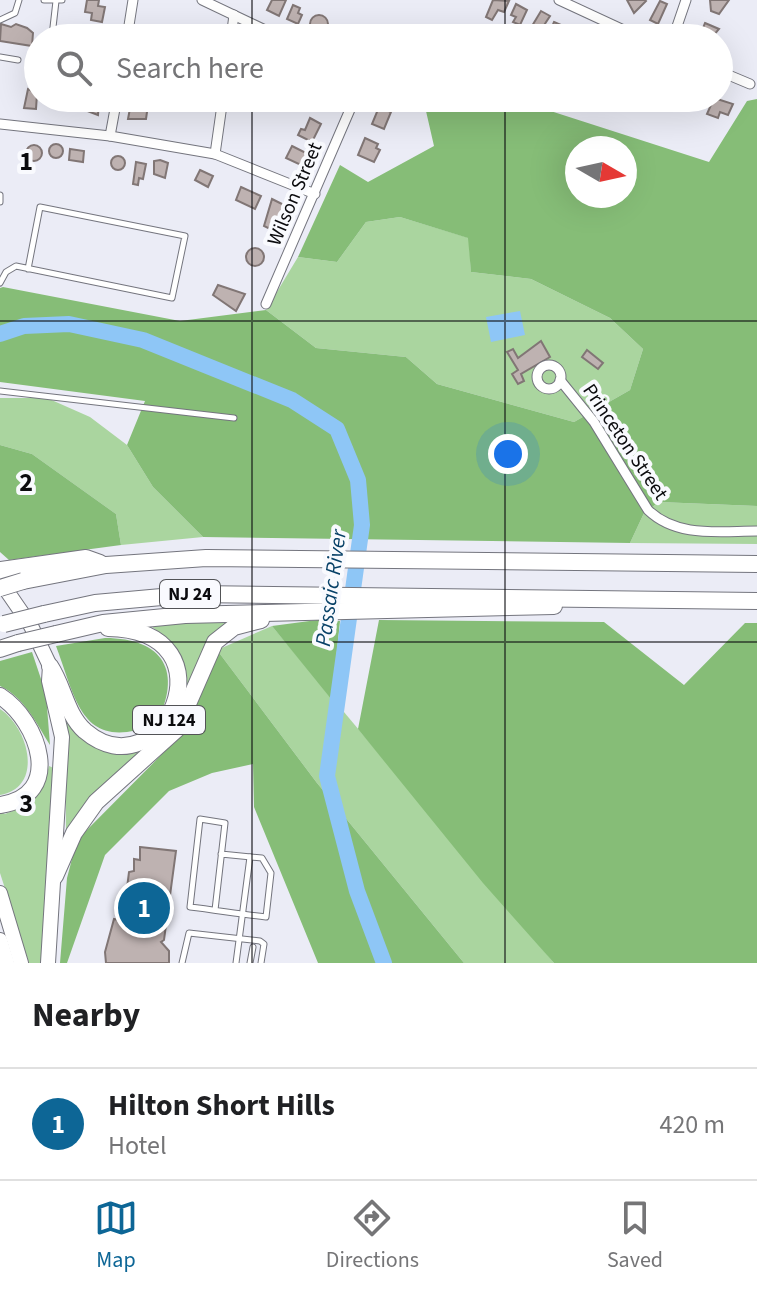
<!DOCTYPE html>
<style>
:root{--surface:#fff;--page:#f6f6f6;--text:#202124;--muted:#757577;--line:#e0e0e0;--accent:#0d6696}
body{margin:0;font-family:"Source Sans 3",sans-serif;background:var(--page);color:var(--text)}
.compass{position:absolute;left:565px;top:136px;width:72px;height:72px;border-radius:50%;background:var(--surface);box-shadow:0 8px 32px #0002;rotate:99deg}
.you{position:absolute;left:508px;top:454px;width:28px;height:28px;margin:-20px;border:6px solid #fff;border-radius:50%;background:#1a73e8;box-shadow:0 0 0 12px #1a73e833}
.badge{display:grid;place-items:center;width:52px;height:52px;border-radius:50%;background:var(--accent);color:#fff;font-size:26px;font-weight:700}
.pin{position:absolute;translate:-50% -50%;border:4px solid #fff;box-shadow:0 2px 8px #0006}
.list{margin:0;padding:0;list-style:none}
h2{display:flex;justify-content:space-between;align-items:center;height:104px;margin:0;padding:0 32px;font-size:34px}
h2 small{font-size:26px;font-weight:400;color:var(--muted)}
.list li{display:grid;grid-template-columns:52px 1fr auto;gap:24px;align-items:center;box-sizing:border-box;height:112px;padding:0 32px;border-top:2px solid var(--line)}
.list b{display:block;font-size:30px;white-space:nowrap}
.list p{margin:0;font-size:26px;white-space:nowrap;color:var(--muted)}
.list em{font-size:26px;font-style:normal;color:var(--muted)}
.icon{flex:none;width:44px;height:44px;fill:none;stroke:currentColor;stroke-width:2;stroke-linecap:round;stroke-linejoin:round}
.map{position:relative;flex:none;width:757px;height:963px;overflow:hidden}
.search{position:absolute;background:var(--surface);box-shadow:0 8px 32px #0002;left:24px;right:24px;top:24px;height:88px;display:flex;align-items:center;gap:20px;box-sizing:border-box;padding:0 28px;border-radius:44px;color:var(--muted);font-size:30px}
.sheet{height:216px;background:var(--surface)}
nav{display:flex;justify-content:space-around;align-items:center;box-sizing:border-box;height:112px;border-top:2px solid var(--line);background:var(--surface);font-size:22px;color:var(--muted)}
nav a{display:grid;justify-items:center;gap:4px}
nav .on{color:var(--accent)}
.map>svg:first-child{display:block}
</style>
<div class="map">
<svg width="757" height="963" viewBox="0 0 757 963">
<rect width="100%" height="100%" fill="#ebecf6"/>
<g fill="#aad59f">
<path d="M400,217L469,238L471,272L531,279L610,318L643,349L630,390L574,422L437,384L406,357L316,348L266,310L298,257L337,262L366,222Z"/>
<path d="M0,398H47L90,417L127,445L153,487L203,537L121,545L116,514L32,454L0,445Z"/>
<path d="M659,502L757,506V544L630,543L644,513Z"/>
<path d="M232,620L186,690C188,658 171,642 150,625Z"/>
<path d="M272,626L554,963H464L317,783L217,650Z"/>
<path d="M0,709C28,727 45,787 0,795Z"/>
<path d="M65,719L75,730L146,746L66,833Z"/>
<path d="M49,766L56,769L41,963H29L0,873V811L5,814C29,805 43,791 49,766Z"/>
</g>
<g fill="#86bd77" fill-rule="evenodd">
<path d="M423,98H520L535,106L709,162L747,101L757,99V506L659,502L644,513L630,543L203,537L153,487L127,445L145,401L0,382V288L3,287L180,321L266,310L316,348L406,357L437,384L574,422L630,390L643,349L610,318L531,279L471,272L468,238L400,217L366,222L337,262L298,257L340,165L368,182L434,146ZM577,148H625V196H577Z"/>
<path d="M0,445L32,454L116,514L121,545L9,560L0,552Z"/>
<path d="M317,620L340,621L332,700L272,626Z"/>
<path d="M379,620L604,622L684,685L745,623H757V963H554L483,883L358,729Z"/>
<path d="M105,638C164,638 183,672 156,724C82,753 77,702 56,646Z"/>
<path d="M217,650L317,783L464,963H318L254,807L253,764L212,773L169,791L105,855L67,963H60L67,878L77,840L183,733L190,723Z"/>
<path d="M32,652L46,694L50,745C37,724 24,697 0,686V661Z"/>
</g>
<path fill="#8ec6f6" d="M520,311L525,335L491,342L486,317Z"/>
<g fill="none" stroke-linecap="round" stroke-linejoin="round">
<path stroke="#8ec6f6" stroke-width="16" d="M0,334L24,326L69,324L143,340L292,400L337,429L358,480L362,525L327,776L357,891L384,963"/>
</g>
<g fill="#beb2b1" stroke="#817675" stroke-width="2">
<path d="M87,0H99L98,6L105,7L102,22L91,20L92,13L85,12Z"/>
<path d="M272,0H286L279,16L267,10Z"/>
<path d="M493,0L509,1L504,12L498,10L492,20L486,17Z"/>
<path d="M627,0H645L646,1L634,13Z"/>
<path d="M710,0H729L719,14L711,11Z"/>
<path d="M660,1L667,4L658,24L650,20Z"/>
<path d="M516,4L527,10L520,25L513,22L516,17L511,15Z"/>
<path d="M293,5L300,8L298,13L302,15L298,24L287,19Z"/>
<path d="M541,11L550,16L537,36L529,31Z"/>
<circle cx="319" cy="24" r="9"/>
<path d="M554,22L568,28L563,38H547Z"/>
<path d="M705,23L719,29L713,36L719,38H699Z"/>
<path d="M1,24L11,27L16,24L27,28L33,33L32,46L0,41Z"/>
<path d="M28,89L37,94L36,109L24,108Z"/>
<path d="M76,98L99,101L98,115L74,106Z"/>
<path d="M714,98L733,104L728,115L720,112L718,118L707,114Z"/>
<path d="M131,103L148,105L146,119H128Z"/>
<path d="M379,107L391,112L384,129L372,124Z"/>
<path d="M310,118L321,124L312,142L298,135L301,129L305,130Z"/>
<path d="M365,138L378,144L376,148L380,150L374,162L358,155Z"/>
<circle cx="56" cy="151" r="7"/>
<circle cx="34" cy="153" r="8"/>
<path d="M292,146L308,154L303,166L286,158Z"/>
<path d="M70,149L84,151L83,162L69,160Z"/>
<circle cx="118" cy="163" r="7"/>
<path d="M160,160L168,163L165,178L154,174V161Z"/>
<path d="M136,162L146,164L143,179L139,178L138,185L133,184Z"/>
<path d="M200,170L213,176L208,187L195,180Z"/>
<path d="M241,187L261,196L255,209L236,200Z"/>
<path d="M272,199L286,206L274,231L264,226Z"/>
<circle cx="255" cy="257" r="9"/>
<path d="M218,285L245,294L236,311L213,295Z"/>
<path d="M541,341L550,357L521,374L524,381L518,384L512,374L518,370L507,352L513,349L518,358Z"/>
<path d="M587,350L603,363L598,369L582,357Z"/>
<path d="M140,847L176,851L164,940L161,942L169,951V963H106L105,952L114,919L118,920L121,896H126L129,872L134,871V859L140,860Z"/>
</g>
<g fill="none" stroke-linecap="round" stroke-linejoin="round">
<defs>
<g id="service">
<path d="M44,0H62"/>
<path d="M0,20L15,13L19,0"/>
<path d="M52,36L56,1"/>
<path d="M0,57L18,60"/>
<path d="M0,195V202"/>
<path d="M0,283L6,272L16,266L172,298L185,236L40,207L28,269"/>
<path d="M0,391L234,418"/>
<path d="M215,910L225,823L200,819L190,907C215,910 240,914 266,917L271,873L262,858L221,854"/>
<path d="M182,963L189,933L260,941L264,944L261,963"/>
<path d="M236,963L250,857"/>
<path d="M250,963L253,947"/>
</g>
<g id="minor">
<path d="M202,0L282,38"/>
<path d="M559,0L641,38"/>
<path d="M127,38L133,0"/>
<path d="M231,38L234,15"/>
<path d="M673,38L686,0"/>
<path d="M719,71L750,84"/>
<path d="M0,124L110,136L215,154L315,194"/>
<path d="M110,136L117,98"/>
<path d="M215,154L223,98"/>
<path d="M266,304L355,98"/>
<circle cx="549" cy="377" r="12"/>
<path d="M560,380L594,422L648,510C677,538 719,531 757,531"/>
</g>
<g id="primary">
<path d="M0,581L31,626L50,666L49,681L62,737L48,963"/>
<path d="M0,893L21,963"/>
<path d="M0,940L7,963"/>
</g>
<g id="motorway">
<path d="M0,570L86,558L100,563"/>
<path d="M23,581L106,565L206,558L757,564"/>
<path d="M44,614L95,603L195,594L757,601"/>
<path d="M56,634L103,623L185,615L554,606"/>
<path d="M0,649L18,643"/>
<path d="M50,666C64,687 66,714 85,731C161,796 239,630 108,628"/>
<path d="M0,696C39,721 65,796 0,805"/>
<path d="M55,876L74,833L96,802L177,729L215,642L234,627L261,620"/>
</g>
</defs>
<use href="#service" stroke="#74757e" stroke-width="7"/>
<use href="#minor" stroke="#74757e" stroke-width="11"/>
<use href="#primary" stroke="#74757e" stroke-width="16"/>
<use href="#motorway" stroke="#74757e" stroke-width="18"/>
<use href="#service" stroke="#fff" stroke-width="5"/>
<use href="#minor" stroke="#fff" stroke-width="9"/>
<use href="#primary" stroke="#fff" stroke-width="14"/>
<use href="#motorway" stroke="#fff" stroke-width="16"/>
<defs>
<g id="motorway-bridge">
<path d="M0,588L23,581"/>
<path d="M4,624L44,614"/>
<path d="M18,643L56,634"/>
</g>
</defs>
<use href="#motorway-bridge" stroke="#74757e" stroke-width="18" stroke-linecap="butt"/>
<use href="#motorway-bridge" stroke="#fff" stroke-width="16"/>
</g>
<path fill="none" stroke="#0b0b0e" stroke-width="2" stroke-opacity="0.55" d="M252,0V38M505,0V38M252,98V963M505,98V963M0,321H757M0,642H757"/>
<g text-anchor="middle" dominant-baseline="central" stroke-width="8" stroke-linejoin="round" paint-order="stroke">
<g fill="#f9fafe" stroke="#525356" stroke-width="2">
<rect x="160" y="580" width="60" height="28" rx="6"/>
<rect x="133" y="706" width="72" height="28" rx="6"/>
</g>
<g font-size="18" font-weight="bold" fill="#0b0b0e">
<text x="190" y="594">NJ 24</text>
<text x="169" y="720">NJ 124</text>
</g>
<g font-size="20" fill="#0b0b0e" stroke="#f9fafe">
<text transform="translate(295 194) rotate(-67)">Wilson Street</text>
<text transform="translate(625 442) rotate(56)">Princeton Street</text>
</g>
<g font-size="22" font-style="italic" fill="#084167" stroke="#f9fafe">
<text transform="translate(331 588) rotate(-82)">Passaic River</text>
</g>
</g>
<g font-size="26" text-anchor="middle" font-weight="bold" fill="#0b0b0e" stroke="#f9fafe" stroke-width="8" stroke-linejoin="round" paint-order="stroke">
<text x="26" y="170">1</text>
<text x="26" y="491">2</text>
<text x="26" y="812">3</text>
</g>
</svg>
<svg class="compass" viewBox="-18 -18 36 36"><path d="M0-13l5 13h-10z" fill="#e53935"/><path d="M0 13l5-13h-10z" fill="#757577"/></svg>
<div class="you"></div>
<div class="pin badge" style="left:144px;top:908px">1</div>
<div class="search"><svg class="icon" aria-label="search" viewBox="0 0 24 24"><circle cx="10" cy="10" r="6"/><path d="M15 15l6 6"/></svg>Search here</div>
</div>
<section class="sheet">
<h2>Nearby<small></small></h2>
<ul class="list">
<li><span class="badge">1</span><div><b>Hilton Short Hills</b><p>Hotel</p></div><em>420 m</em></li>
</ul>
</section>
<nav>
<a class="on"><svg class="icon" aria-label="map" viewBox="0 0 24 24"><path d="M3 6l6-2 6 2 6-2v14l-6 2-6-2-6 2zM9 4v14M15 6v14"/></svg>Map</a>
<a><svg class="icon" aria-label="directions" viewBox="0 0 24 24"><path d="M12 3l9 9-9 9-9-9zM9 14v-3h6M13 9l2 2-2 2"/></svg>Directions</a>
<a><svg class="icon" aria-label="saved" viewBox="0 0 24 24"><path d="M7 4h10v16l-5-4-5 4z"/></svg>Saved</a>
</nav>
